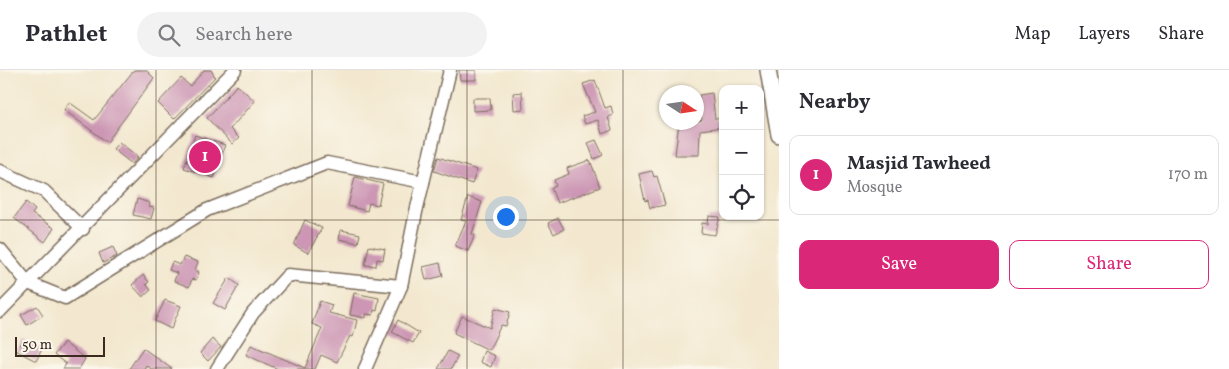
<!DOCTYPE html>
<meta charset="utf-8">
<style>
:root{--surface:#fff;--page:#f2f2f3;--text:#2b2b33;--muted:#7c7c81;--line:#e1e1e2;--accent:#db2777}
body{margin:0;font-family:Vollkorn,serif;background:var(--page);color:var(--text)}
.controls{position:absolute;right:15px;top:15px;display:grid;overflow:hidden;border-radius:10px;box-shadow:0 1px 4px #0004}
.controls button{width:45px;height:45px;display:grid;place-items:center;padding:0;border:0;border-bottom:1px solid var(--line);background:var(--surface);color:var(--text);font:25px sans-serif}
.compass{position:absolute;left:659px;top:15px;width:45px;height:45px;border-radius:50%;background:var(--surface);box-shadow:0 1px 4px #0004;rotate:102deg}
.scale{position:absolute;left:15px;bottom:12px;width:90px;box-sizing:border-box;padding-left:5px;border:2px solid #3b2a1e;border-top:0;font-size:14px;line-height:18px;white-space:nowrap;color:#3b2a1e;-webkit-text-stroke:4px #fbf7ec;paint-order:stroke}
.you{position:absolute;left:505px;top:146px;width:18px;height:18px;margin:-12px;border:4px solid #fff;border-radius:50%;background:#1a73e8;box-shadow:0 0 0 8px #1a73e833}
.badge{display:grid;place-items:center;width:32px;height:32px;border-radius:50%;background:var(--accent);color:#fff;font-size:16px;font-weight:700}
.pin{position:absolute;translate:-50% -50%;border:2px solid #fff;box-shadow:0 1px 5px #0006}
.list{margin:0;padding:0;list-style:none}
h2{display:flex;justify-content:space-between;align-items:center;height:65px;margin:0;padding:0 20px;font-size:21px}
h2 small{font-size:16px;font-weight:400;color:var(--muted)}
.list li{display:grid;grid-template-columns:32px 1fr auto;gap:15px;align-items:center;box-sizing:border-box;height:80px;margin:0 10px 10px;padding:0 10px;border:1px solid var(--line);border-radius:10px}
.list b{display:block;font-size:19px;white-space:nowrap}
.list p{margin:0;font-size:16px;white-space:nowrap;color:var(--muted)}
.list em{font-size:16px;font-style:normal;color:var(--muted)}
.actions{display:flex;gap:10px;padding:15px 20px}
.actions a{flex:1;padding:11px 0;border:1px solid var(--accent);border-radius:10px;text-align:center;font-size:18px;color:var(--accent)}
.actions .main{background:var(--accent);color:#fff}
.icon{flex:none;width:28px;height:28px;fill:none;stroke:currentColor;stroke-width:2;stroke-linecap:round;stroke-linejoin:round}
.map{position:relative;flex:none;width:779px;height:299px;overflow:hidden}
header{display:flex;align-items:center;gap:30px;box-sizing:border-box;height:70px;padding:0 25px;background:var(--surface);border-bottom:1px solid var(--line)}
header strong{font-size:24px}
nav{display:flex;gap:28px;margin-inline-start:auto;font-size:18px}
.search{width:350px;height:45px;background:var(--page);display:flex;align-items:center;gap:12px;box-sizing:border-box;padding:0 18px;border-radius:28px;color:var(--muted);font-size:19px}
main{display:flex}
aside{flex:1;background:var(--surface)}
.map>svg:first-child{display:block}
</style>
<header>
<strong>Pathlet</strong>
<div class="search"><svg class="icon" aria-label="search" viewBox="0 0 24 24"><circle cx="10" cy="10" r="6"/><path d="M15 15l6 6"/></svg>Search here</div>
<nav><a>Map</a><a>Layers</a><a>Share</a></nav>
</header>
<main>
<div class="map">
<svg width="779" height="299" viewBox="0 0 779 299">
<rect width="100%" height="100%" fill="#fbf7ec"/>
<filter id="ink" filterUnits="userSpaceOnUse"><feTurbulence type="fractalNoise" baseFrequency=".02" numOctaves="2"/><feDisplacementMap in="SourceGraphic" scale="10" xChannelSelector="R" yChannelSelector="G"/><feConvolveMatrix kernelMatrix="1 2 1 2 8 2 1 2 1" color-interpolation-filters="sRGB"/></filter>
<filter id="wash" filterUnits="userSpaceOnUse"><feTurbulence type="fractalNoise" baseFrequency=".0096" numOctaves="4" result="noise"/><feDisplacementMap in="SourceGraphic" scale="20" xChannelSelector="R" yChannelSelector="G"/><feGaussianBlur stdDeviation="1.12" result="paint"/><feColorMatrix in="noise" values="0 0 0 0 0 0 0 0 0 0 0 0 0 0 0 0 0 1.4 0 .05"/><feComposite in="paint" operator="in"/></filter>
<g filter="url(#wash)">
<rect width="100%" height="100%" fill="#f3e8cf"/>
<g id="blocks">
<g fill="#cc96b4">
<path d="M134,0H146L154,8L107,72L64,40L69,32L94,50Z"/>
<path d="M204,0H211L215,7L174,49L158,33L181,8L190,16Z"/>
<path d="M459,0H476V10H460Z"/>
<path d="M595,10L605,38L611,36L613,45L608,47L612,60L602,64L598,50L585,54L582,46L595,42L583,14Z"/>
<path d="M237,15L255,31L230,59L239,68L232,74L207,48Z"/>
<path d="M522,22L523,39L514,40L513,23Z"/>
<path d="M712,23L715,49L723,48V57L700,60L699,85H675L679,52H696L702,50L699,25Z"/>
<path d="M473,28H490L491,40L473,41Z"/>
<path d="M195,65L225,75L214,108L184,98Z"/>
<path d="M596,70L603,85L594,89L588,73Z"/>
<path d="M119,72L138,87L132,94L113,79Z"/>
<path d="M438,87L477,100L472,114L434,101Z"/>
<path d="M590,90L600,117L557,133L551,118L556,116L554,110L569,104L567,98Z"/>
<path d="M652,101L654,107L657,106L665,135L650,138L648,130L645,131L639,104Z"/>
<path d="M355,107L383,114L378,135L369,133L367,141L348,136Z"/>
<path d="M468,127L482,132L472,164L475,165L468,181L455,176L466,151L461,150Z"/>
<path d="M137,129L150,133L149,137L154,138L151,149L133,145Z"/>
<path d="M26,132L35,140L32,144L54,158L45,172L14,148Z"/>
<path d="M709,146L720,147L715,165L701,163L702,153L708,154Z"/>
<path d="M558,148L564,159L554,164L548,153Z"/>
<path d="M305,150L322,158L308,183L294,175Z"/>
<path d="M341,160L360,164L358,173L339,169Z"/>
<path d="M369,176L385,179L383,190L377,189L376,196L365,195Z"/>
<path d="M113,177L117,186L103,193L99,183Z"/>
<path d="M184,187L198,192L195,200L199,202L196,210L192,209L189,217L174,211L177,203L169,200L172,192L180,195Z"/>
<path d="M440,193L443,206L426,210L423,197Z"/>
<path d="M143,205L149,212L146,214L151,220L143,227L132,215Z"/>
<path d="M229,208L239,215L225,240L213,233Z"/>
<path d="M354,223L379,228L377,241L374,240L373,245L366,244V248L350,245Z"/>
<path d="M165,230L181,236L171,259L155,251Z"/>
<path d="M320,231L332,235L329,243L357,250L353,267L350,266L337,292L321,285L315,299H278L246,285L251,275L305,298L322,258L312,254Z"/>
<path d="M37,236L43,245L27,255L21,245Z"/>
<path d="M495,238L510,242L506,256L501,255L489,280L454,263L462,246L490,258Z"/>
<path d="M398,250L419,263L413,273L392,262Z"/>
<path d="M212,269L221,277L208,291L200,283Z"/>
<path d="M23,270L42,279L36,291L17,281Z"/>
<path d="M64,272L85,289L79,299H63L66,294L54,285Z"/>
<path d="M143,278L172,299H151L146,295L144,299H129Z"/>
<path d="M448,281L458,286L451,299H438Z"/>
<path d="M484,281L495,286L491,297L480,292Z"/>
</g>
</g>
</g>
<g filter="url(#ink)">
<use href="#blocks" fill-opacity="0" stroke="#7b6c5c" stroke-width="1"/>
<g fill="none" stroke-linecap="round" stroke-linejoin="round">
<defs>
<g id="minor">
<path d="M0,101L44,121L83,159"/>
<path d="M0,179L28,213L65,228L207,140L327,93L423,112"/>
<path d="M0,241L235,0"/>
<path d="M217,299L253,243L288,205L401,216"/>
<path d="M365,299L401,216L416,142L450,0"/>
</g>
<path id="tertiary" d="M768,0L779,65"/>
</defs>
<use href="#minor" stroke="#7b6c5c" stroke-width="15"/>
<use href="#tertiary" stroke="#7b6c5c" stroke-width="18"/>
<use href="#minor" stroke="#fff" stroke-width="12"/>
<use href="#tertiary" stroke="#fff" stroke-width="15"/>
</g>
</g>
<path fill="none" stroke="#3b2a1e" stroke-width="1" stroke-opacity="0.55" d="M156,0V299M312,0V299M467,0V299M623,0V299M0,150H779"/>
</svg>
<div class="controls">
<button>+</button>
<button>−</button>
<button><svg class="icon" aria-label="locate" viewBox="0 0 24 24"><circle cx="12" cy="12" r="6"/><path d="M12 2v4M12 18v4M2 12h4M18 12h4"/></svg></button>
</div>
<svg class="compass" viewBox="-18 -18 36 36"><path d="M0-13l5 13h-10z" fill="#e53935"/><path d="M0 13l5-13h-10z" fill="#7c7c81"/></svg>
<div class="scale">50 m</div>
<div class="you"></div>
<div class="pin badge" style="left:205px;top:87px">1</div>
</div>
<aside>
<h2>Nearby<small></small></h2>
<ul class="list">
<li><span class="badge">1</span><div><b>Masjid Tawheed</b><p>Mosque</p></div><em>170 m</em></li>
</ul>
<div class="actions"><a class="main">Save</a><a>Share</a></div>
</aside>
</main>
